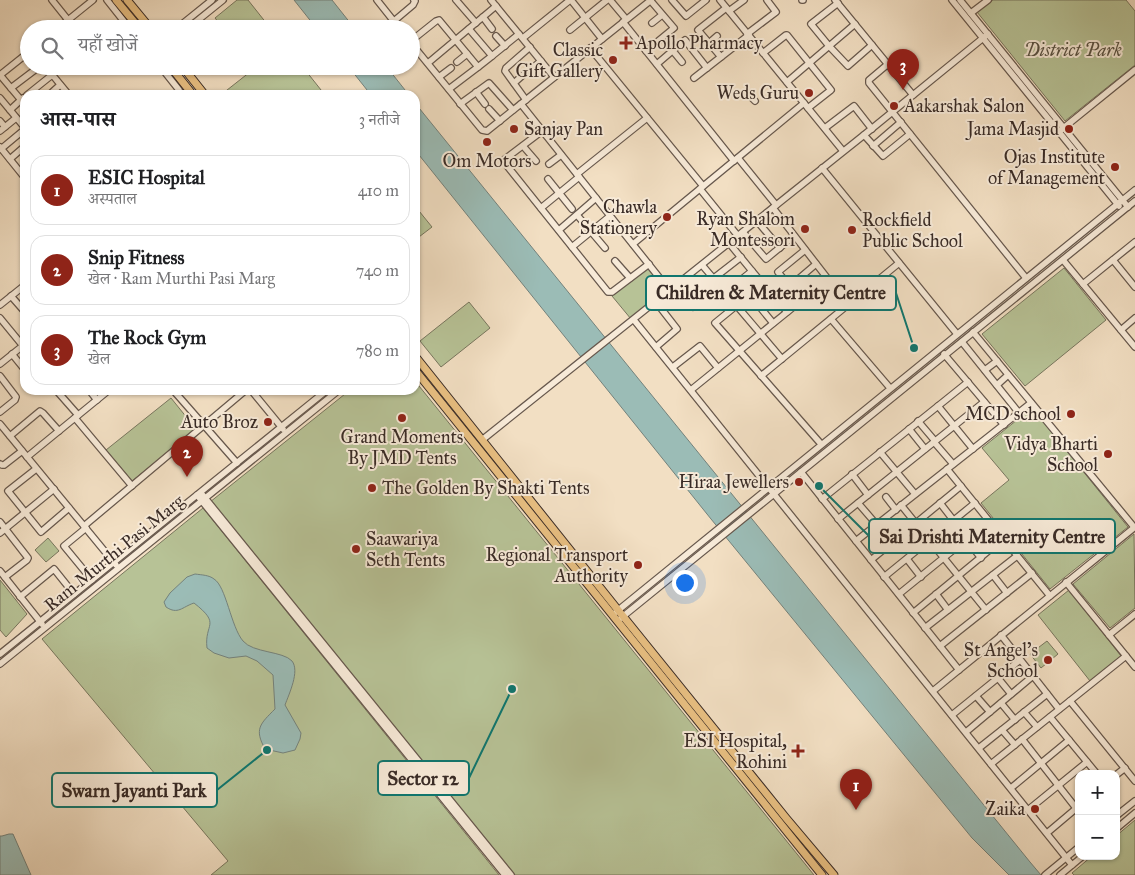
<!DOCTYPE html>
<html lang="hi">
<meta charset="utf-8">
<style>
:root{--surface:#fff;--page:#f6f6f6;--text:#202124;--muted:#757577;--line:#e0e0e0;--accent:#8f2418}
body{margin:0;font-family:"IM FELL Great Primer","Noto Serif Devanagari",serif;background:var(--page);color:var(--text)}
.controls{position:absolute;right:15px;bottom:15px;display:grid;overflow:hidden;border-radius:10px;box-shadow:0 1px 4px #0004}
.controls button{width:45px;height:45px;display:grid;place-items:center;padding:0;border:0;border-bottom:1px solid var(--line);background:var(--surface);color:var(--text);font:25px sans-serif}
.you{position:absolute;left:684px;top:582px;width:18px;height:18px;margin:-12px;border:4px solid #fff;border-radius:50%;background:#1a73e8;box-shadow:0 0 0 8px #1a73e833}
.badge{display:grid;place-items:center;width:32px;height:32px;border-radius:50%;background:var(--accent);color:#fff;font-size:16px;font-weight:700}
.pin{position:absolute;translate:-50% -41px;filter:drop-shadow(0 1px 2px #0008)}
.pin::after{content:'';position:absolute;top:26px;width:18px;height:15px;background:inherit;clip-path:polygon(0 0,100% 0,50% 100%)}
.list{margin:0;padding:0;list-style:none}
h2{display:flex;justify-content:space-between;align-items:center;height:65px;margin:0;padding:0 20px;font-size:21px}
h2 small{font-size:16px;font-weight:400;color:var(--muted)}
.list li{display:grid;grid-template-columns:32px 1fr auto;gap:15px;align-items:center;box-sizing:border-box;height:70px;margin:0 10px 10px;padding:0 10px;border:1px solid var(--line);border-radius:15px}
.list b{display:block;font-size:19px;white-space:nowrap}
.list p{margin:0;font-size:16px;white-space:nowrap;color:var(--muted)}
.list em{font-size:16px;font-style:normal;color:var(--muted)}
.icon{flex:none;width:28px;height:28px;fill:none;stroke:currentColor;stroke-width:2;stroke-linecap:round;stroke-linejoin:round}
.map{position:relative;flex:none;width:1135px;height:875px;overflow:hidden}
.search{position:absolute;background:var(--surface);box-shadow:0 1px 4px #0004;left:20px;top:20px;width:400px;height:55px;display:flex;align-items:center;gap:12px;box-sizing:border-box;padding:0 18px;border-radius:28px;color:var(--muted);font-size:19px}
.panel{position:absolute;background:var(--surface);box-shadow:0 1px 4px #0004;left:20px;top:90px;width:400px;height:305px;border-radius:15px}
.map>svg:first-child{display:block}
</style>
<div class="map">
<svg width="1135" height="875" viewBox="0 0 1135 875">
<rect width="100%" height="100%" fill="#f2dfc3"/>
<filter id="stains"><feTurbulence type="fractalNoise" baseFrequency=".004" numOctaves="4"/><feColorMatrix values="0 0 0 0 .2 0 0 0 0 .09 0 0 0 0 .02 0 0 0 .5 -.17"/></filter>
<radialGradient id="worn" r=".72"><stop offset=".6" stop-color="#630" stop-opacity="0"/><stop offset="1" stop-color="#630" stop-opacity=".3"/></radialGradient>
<g fill="#b7c296" stroke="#78765e">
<path d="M237,0H248L271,29H224L215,18Z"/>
<path d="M993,0H1126L1135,11V65L1065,121L977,12Z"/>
<path d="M254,66H302L325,95H223L222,94L255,68Z"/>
<path d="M415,206L432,227L415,240Z"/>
<path d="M648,267L667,290L631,319L612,296Z"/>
<path d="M1064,268L1106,320L1025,386L982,334Z"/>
<path d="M469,302L490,328L441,367L420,341Z"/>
<path d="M415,381L814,875H513L210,502L350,390H415Z"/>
<path d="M171,398L196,429L132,481L106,450Z"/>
<path d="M1032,408L1128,527L1050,589L981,503L1009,480L982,448Z"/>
<path d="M203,508L499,875H211L228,861L42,639Z"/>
<path d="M1134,534L1135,608L1110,628L1073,584Z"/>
<path d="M48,538L59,551L46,562L35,550Z"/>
<path d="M0,580L27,614L6,637L0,630Z"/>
<path d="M1069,590L1121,656L1090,681L1038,615Z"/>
<path d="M1047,641L1058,654L1041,668L1030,654Z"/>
<path d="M1135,820V875H1074L1072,873L1092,856H1116V836Z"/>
</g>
<g fill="#9bbcb6" stroke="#74827c">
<path d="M294,0H332L355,29H317Z"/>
<path d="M348,66H386L409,95H371Z"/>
<path d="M415,103L1030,862L1041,875H1009L972,838L711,519L415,150Z"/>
<path d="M195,574C202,575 209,575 214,579C226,586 231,627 243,641C253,653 283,651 292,661C300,671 289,694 285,705L301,733L300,739L295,750L283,753L265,749C254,729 260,724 275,709L273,675L257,661L246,656L229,658L214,653L207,648C204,623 222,625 194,603C182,607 178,615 166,607L164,602L170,593L187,577Z"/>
<path d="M9,834H13L31,875H0V836H2Z"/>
</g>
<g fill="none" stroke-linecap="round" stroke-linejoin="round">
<defs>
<g id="minor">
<path d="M52,0L68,20"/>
<path d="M107,0L130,29"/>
<path d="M377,0L400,29"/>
<path d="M456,0L476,23"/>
<path d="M491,0L554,77"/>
<path d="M571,0L602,39"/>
<path d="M610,0L626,19"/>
<path d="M672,0L686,16L706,0"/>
<path d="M720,0L843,151"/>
<path d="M802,0H803"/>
<path d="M835,0L913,95"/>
<path d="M952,0L1119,206"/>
<path d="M960,0L1128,207"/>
<path d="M838,3L811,24L829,46L848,66L872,45"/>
<path d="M729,11L744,0"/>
<path d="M971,13L988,0"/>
<path d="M483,17L492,29"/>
<path d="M394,21L413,5L415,1L414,0"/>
<path d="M623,22L734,161"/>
<path d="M652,23L662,15"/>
<path d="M57,29L93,0"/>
<path d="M176,29L212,0"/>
<path d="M187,29L223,0"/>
<path d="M469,29L492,56L519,34"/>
<path d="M570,30L607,0"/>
<path d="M747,34L776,12L767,0"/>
<path d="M496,36L505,46"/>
<path d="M523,38L570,0"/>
<path d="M411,41L436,21L439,20L478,67L449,89"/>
<path d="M411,43L482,130L487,131L651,0"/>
<path d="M709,43L717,36"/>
<path d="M590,48L703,186"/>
<path d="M646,51L674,28L650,0"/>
<path d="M673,51L682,62"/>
<path d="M763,53L786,35H787L831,90L808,108"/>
<path d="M721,57L698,30L726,8"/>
<path d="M457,62L467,54"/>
<path d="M428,63L496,6"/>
<path d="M657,64L685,40L707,68"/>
<path d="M888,64L869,80V83L1026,278"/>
<path d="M45,66L69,95"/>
<path d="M160,66L179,90"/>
<path d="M478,67L492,56"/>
<path d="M530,70L541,61"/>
<path d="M0,75L29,52"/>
<path d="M0,75L21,100"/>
<path d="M439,77L451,68"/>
<path d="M694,78L749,35"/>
<path d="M787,82L855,24"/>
<path d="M514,83L523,75"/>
<path d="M11,88L40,66"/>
<path d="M476,92L485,104"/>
<path d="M27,95L52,75"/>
<path d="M49,95L60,85"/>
<path d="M0,98L25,128"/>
<path d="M753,99L755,101"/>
<path d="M526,100L505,71L506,68L530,47"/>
<path d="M460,104L489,83L513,110"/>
<path d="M521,104L670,291"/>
<path d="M489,109L500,121"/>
<path d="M10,110L23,98"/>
<path d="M0,121L5,127"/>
<path d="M825,128L854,106L872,129"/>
<path d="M1061,130L1135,70"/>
<path d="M0,131L16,118"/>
<path d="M542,131L505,159L504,162L608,292H612L649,264"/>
<path d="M864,135L883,156L910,134"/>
<path d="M523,146L536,161"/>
<path d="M873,146L901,122"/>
<path d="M0,147L25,178"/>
<path d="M1,149L25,129"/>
<path d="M738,158L776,205"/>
<path d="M10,159L25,146"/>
<path d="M549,164L561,155"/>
<path d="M822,168L957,334"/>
<path d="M577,174L647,118"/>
<path d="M548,179L572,209"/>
<path d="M700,189L738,236"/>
<path d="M541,208L579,177"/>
<path d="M773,208L848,305"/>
<path d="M577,215L605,248"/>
<path d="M757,221L780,248"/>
<path d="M559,230L596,198"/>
<path d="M743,232L766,259L794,236"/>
<path d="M633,244L804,103"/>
<path d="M572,247L610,216"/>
<path d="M1063,260L1135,347"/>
<path d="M1113,260L1135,287"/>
<path d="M615,261L630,278"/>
<path d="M702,265L782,359"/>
<path d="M752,271L763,284"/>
<path d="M714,278L741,257"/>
<path d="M1083,284L1135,242"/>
<path d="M676,286L693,307L721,287"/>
<path d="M789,287L816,264"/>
<path d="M726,292L752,271L729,243"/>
<path d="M750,295L773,323"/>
<path d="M11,296L25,312"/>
<path d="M801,301L778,272L805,250"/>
<path d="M656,302L677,329L656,347"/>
<path d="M0,305L25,285"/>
<path d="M787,312L763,284L715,323L821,444"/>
<path d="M0,318L23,346"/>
<path d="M831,319L890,388"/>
<path d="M634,320L1072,865"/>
<path d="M1121,330L1135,318"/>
<path d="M973,332L1134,527"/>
<path d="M962,342L1019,413"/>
<path d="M12,354L25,370"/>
<path d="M944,354L1004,425"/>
<path d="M0,364L25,344"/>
<path d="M673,367L700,346L718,368"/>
<path d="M985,370L997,361"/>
<path d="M0,376L16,397L15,400L0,412"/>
<path d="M761,376L899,263"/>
<path d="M997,385L1008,375"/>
<path d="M56,390L78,415"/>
<path d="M89,390L97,400"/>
<path d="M173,390L237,463"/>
<path d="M251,390L283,429"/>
<path d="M691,390L828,279"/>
<path d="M938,406L973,449"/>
<path d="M75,418L132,486"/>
<path d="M918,421L935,441"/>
<path d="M0,424L116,565"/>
<path d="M909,429L925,449"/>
<path d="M10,436L40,411L43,413L59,431"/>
<path d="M482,440L864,135L988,34"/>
<path d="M934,442L953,464"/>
<path d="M880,452L915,494"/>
<path d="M27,457L109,390"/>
<path d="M0,464L2,465H4L22,451"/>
<path d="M36,469L8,491L41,532L69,508"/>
<path d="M947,469L1050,596"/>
<path d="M801,472L959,670"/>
<path d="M852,474L868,495"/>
<path d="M201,493L511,875"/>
<path d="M197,495L505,875"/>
<path d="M886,497L896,510"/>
<path d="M822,499L968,382"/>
<path d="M858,503L877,525"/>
<path d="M940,503L954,521"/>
<path d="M901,505L986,610"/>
<path d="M838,519L984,402"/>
<path d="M0,522L28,558L27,560L5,577"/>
<path d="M879,523L893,542"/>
<path d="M84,526L246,390"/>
<path d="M86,528L64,546L92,580"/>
<path d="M0,533L54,489"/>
<path d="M966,539L981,558"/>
<path d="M856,541L1031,403"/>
<path d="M907,559L921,577"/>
<path d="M871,560L961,486"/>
<path d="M0,571L42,624"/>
<path d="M993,575L1007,593"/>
<path d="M884,577L975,503"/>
<path d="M1066,582L1135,667"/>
<path d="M899,594L989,521"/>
<path d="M936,594L948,610"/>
<path d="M20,597L54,569L74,594"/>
<path d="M616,612L1135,190"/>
<path d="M913,613L1003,539"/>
<path d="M621,618L1135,201"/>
<path d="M925,628L1017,556"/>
<path d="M1001,635L1059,709"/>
<path d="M1109,635L1135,614"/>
<path d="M940,646L1032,573"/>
<path d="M0,654L327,390"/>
<path d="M0,664L339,390"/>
<path d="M998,678L1011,694"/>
<path d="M933,691L1135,527"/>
<path d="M976,696L990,712"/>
<path d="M1070,701L1135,781"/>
<path d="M1001,703L1015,720"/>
<path d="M1024,712L1037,727"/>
<path d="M952,715L1020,660"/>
<path d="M1050,717L1097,774"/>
<path d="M1002,730L1015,745"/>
<path d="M966,732L1033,676"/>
<path d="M1022,739L1076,808"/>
<path d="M979,748L1047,694"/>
<path d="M991,764L1126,656"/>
<path d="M1116,775L1125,768"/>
<path d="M1011,788L1069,740"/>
<path d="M1028,810L1087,762"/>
<path d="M1116,816L1135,801"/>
<path d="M1116,829L1135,813"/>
<path d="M1047,833L1079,806"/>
<path d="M1045,875L1079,847"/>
<path d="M1060,875L1083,856"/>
</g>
<g id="major">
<path d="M116,0L140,29"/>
<path d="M127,0L151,29"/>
<path d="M170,66L193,95"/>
<path d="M182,66L205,95"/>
<path d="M415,356L618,610L786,818L834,875"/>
<path d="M415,370L822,875"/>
</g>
</defs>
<use href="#minor" stroke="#67584d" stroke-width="8"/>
<use href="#major" stroke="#392b26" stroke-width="9"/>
<use href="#minor" stroke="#f7ead8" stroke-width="5.5"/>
<use href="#major" stroke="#e9c082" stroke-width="7"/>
</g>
<g fill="#8f2418" stroke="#f7ead8" stroke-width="2">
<path d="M623.5 35.5h5v5h5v5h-5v5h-5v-5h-5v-5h5z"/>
<circle cx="613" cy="60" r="5"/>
<circle cx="809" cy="93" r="5"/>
<circle cx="894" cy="106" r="5"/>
<circle cx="514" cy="129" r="5"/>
<circle cx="1069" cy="129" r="5"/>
<circle cx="487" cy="142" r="5"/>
<circle cx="1115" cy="167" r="5"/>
<circle cx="667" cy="217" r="5"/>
<circle cx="805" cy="229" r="5"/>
<circle cx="852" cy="230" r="5"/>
<circle cx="1071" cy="414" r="5"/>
<circle cx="402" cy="418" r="5"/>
<circle cx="268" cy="422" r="5"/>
<circle cx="1108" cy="454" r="5"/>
<circle cx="799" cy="482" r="5"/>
<circle cx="372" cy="488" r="5"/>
<circle cx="356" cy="549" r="5"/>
<circle cx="638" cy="565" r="5"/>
<circle cx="1048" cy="660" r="5"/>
<path d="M795.5 743.5h5v5h5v5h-5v5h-5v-5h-5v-5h5z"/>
<circle cx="1035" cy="809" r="5"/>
</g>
<g text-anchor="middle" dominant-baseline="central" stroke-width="4" stroke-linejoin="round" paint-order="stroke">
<g font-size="18" fill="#392b26" stroke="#f7ead8" text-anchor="end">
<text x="636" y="43" text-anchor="start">Apollo Pharmacy</text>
<text x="603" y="50">Classic<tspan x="603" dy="21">Gift Gallery</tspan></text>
<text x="799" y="93">Weds Guru</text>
<text x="904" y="106" text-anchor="start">Aakarshak Salon</text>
<text x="524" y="129" text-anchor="start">Sanjay Pan</text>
<text x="1059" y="129">Jama Masjid</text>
<text x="1105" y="157">Ojas Institute<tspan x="1105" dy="21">of Management</tspan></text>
<text x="487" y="161" text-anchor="middle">Om Motors</text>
<text x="657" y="207">Chawla<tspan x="657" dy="21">Stationery</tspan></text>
<text x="795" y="219">Ryan Shalom<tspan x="795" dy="21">Montessori</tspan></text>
<text x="862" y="220" text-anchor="start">Rockfield<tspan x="862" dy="21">Public School</tspan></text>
<text x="1061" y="414">MCD school</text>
<text x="258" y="422">Auto Broz</text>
<text x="402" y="437" text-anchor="middle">Grand Moments<tspan x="402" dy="21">By JMD Tents</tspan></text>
<text x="1098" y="444">Vidya Bharti<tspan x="1098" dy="21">School</tspan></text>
<text x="789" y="482">Hiraa Jewellers</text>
<text x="382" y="488" text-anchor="start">The Golden By Shakti Tents</text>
<text x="366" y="539" text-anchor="start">Saawariya<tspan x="366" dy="21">Seth Tents</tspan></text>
<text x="628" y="555">Regional Transport<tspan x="628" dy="21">Authority</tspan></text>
<text x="1038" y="650">St Angel's<tspan x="1038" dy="21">School</tspan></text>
<text x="787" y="741">ESI Hospital,<tspan x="787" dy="21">Rohini</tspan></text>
<text x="1025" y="809">Zaika</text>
</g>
<g font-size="18" font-style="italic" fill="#585142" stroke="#f7ead8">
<text x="1073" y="50">District Park</text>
</g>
<g font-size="18" fill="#392b26" stroke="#f7ead8">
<text transform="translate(114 553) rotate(-39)">Ram Murthi Pasi Marg</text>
</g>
</g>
<path fill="none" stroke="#0f766e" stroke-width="2" d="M914 348L896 293M819 486L869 536M512 689L469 778M267 750L217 790"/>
<g fill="#0f766e" stroke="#f7ead8" stroke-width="2">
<circle cx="914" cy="348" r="5"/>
<circle cx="819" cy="486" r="5"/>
<circle cx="512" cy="689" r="5"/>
<circle cx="267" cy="750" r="5"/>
</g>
<g fill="#f7ead8" stroke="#0f766e" stroke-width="2">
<rect x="646" y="276" width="250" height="34" rx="5"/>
<rect x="869" y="519" width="246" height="34" rx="5"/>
<rect x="378" y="761" width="91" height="34" rx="5"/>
<rect x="52" y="773" width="165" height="34" rx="5"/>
</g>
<g font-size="19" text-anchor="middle" font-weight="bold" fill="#392b26">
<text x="771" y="299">Children &amp; Maternity Centre</text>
<text x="992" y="543">Sai Drishti Maternity Centre</text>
<text x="423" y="785">Sector 12</text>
<text x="134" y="797">Swarn Jayanti Park</text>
</g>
<rect width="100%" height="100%" filter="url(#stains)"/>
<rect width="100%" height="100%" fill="url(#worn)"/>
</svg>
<div class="controls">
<button>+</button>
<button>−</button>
</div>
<div class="you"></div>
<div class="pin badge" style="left:856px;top:810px">1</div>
<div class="pin badge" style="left:187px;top:477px">2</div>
<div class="pin badge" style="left:903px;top:90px">3</div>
<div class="search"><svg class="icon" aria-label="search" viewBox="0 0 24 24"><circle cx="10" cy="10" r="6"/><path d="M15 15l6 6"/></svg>यहाँ खोजें</div>
<section class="panel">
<h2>आस-पास<small>3 नतीजे</small></h2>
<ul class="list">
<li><span class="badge">1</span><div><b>ESIC Hospital</b><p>अस्पताल</p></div><em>410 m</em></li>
<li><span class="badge">2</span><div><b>Snip Fitness</b><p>खेल · Ram Murthi Pasi Marg</p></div><em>740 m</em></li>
<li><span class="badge">3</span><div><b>The Rock Gym</b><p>खेल</p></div><em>780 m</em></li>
</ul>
</section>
</div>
